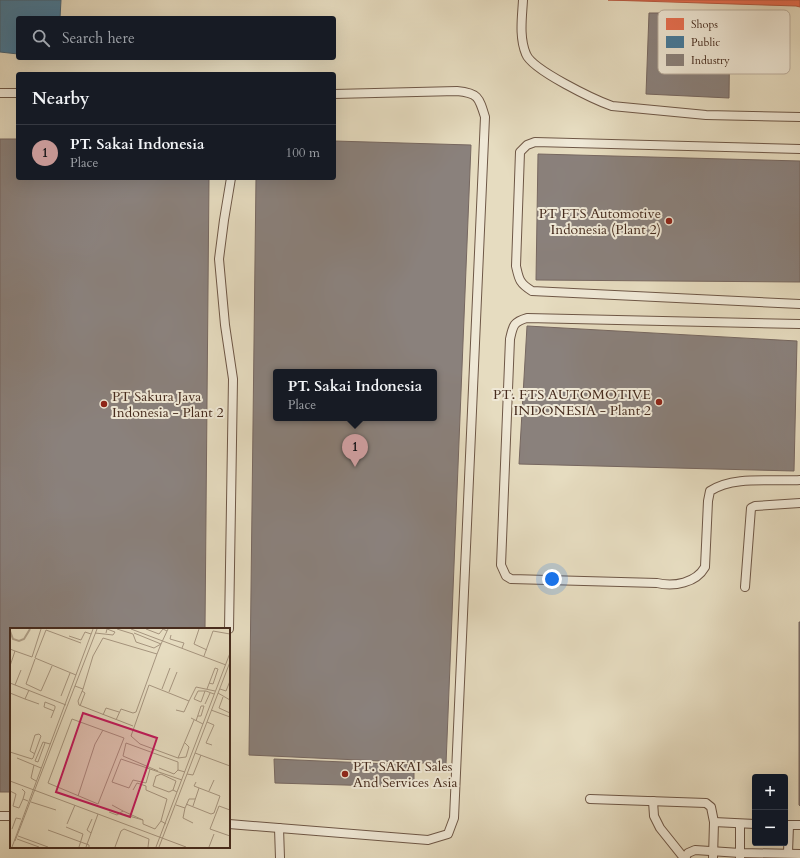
<!DOCTYPE html>
<meta charset="utf-8">
<style>
:root{--surface:#171b24;--page:#242831;--text:#f1f3f6;--muted:#9ea1a6;--line:#363941;--accent:#c59692}
body{margin:0;font-family:Cardo,serif;background:var(--page);color:var(--text)}
.controls{position:absolute;right:12px;bottom:12px;display:grid;overflow:hidden;border-radius:4px;box-shadow:0 4px 16px #0002}
.controls button{width:36px;height:36px;display:grid;place-items:center;padding:0;border:0;border-bottom:1px solid var(--line);background:var(--surface);color:var(--text);font:20px sans-serif}
.you{position:absolute;left:552px;top:579px;width:14px;height:14px;margin:-10px;border:3px solid #fff;border-radius:50%;background:#1a73e8;box-shadow:0 0 0 6px #1a73e833}
.badge{display:grid;place-items:center;width:26px;height:26px;border-radius:50%;background:var(--accent);color:#111;font-size:13px;font-weight:700}
.pin{position:absolute;translate:-50% -33px;filter:drop-shadow(0 1px 2px #0008)}
.pin::after{content:'';position:absolute;top:21px;width:14px;height:12px;background:inherit;clip-path:polygon(0 0,100% 0,50% 100%)}
.popup{position:absolute;left:273px;top:369px;width:164px;height:52px;box-sizing:border-box;display:grid;place-content:center;border-radius:4px;background:var(--surface);filter:drop-shadow(0 1px 3px #0005);font-size:13px;white-space:nowrap;color:var(--muted)}
.popup b{font-size:15px;color:var(--text)}
.popup::after{content:'';position:absolute;left:50%;top:100%;margin-left:-8px;border:8px solid transparent;border-top-color:var(--surface)}
.list{margin:0;padding:0;list-style:none}
h2{display:flex;justify-content:space-between;align-items:center;height:52px;margin:0;padding:0 16px;font-size:17px}
h2 small{font-size:13px;font-weight:400;color:var(--muted)}
.list li{display:grid;grid-template-columns:26px 1fr auto;gap:12px;align-items:center;box-sizing:border-box;height:56px;padding:0 16px;border-top:1px solid var(--line)}
.list b{display:block;font-size:15px;white-space:nowrap}
.list p{margin:0;font-size:13px;white-space:nowrap;color:var(--muted)}
.list em{font-size:13px;font-style:normal;color:var(--muted)}
.icon{flex:none;width:22px;height:22px;fill:none;stroke:currentColor;stroke-width:2;stroke-linecap:round;stroke-linejoin:round}
.map{position:relative;flex:none;width:800px;height:858px;overflow:hidden}
.search{position:absolute;background:var(--surface);box-shadow:0 4px 16px #0002;left:16px;top:16px;width:320px;height:44px;display:flex;align-items:center;gap:10px;box-sizing:border-box;padding:0 14px;border-radius:4px;color:var(--muted);font-size:15px}
.panel{position:absolute;background:var(--surface);box-shadow:0 4px 16px #0002;left:16px;top:72px;width:320px;height:108px;border-radius:4px}
.map>svg:first-child{display:block}
</style>
<div class="map">
<svg width="800" height="858" viewBox="0 0 800 858">
<rect width="100%" height="100%" fill="#e6dcc0"/>
<filter id="stains"><feTurbulence type="fractalNoise" baseFrequency=".005" numOctaves="4"/><feColorMatrix values="0 0 0 0 .2 0 0 0 0 .09 0 0 0 0 .02 0 0 0 .5 -.17"/></filter>
<radialGradient id="worn" r=".72"><stop offset=".6" stop-color="#630" stop-opacity="0"/><stop offset="1" stop-color="#630" stop-opacity=".3"/></radialGradient>
<path fill="#e76f51" stroke="#b75b41" d="M608,0H800V7L796,6Z"/>
<path fill="#457b9d" stroke="#456377" d="M0,0H61L60,18H18V54L0,52Z"/>
<g fill="#8a817c" stroke="#766760" fill-rule="evenodd">
<path d="M649,13H730L729,98L646,94Z"/>
<path d="M0,139H18V178H209L205,629H11V792H0Z"/>
<path d="M334,141L471,145L446,764L249,755L256,178H334ZM276,372H434V418H276Z"/>
<path d="M538,154L800,161V282L536,280Z"/>
<path d="M527,326L797,341L794,471L519,464Z"/>
<path d="M799,622H800V806L799,805Z"/>
<path d="M274,759L414,765V787L275,783Z"/>
</g>
<g fill="none" stroke-linecap="round" stroke-linejoin="round">
<defs>
<g id="lane">
<path d="M523,0C522,18 519,37 526,54C532,70 595,100 612,106L706,115L800,117"/>
<path d="M0,93H18"/>
<path d="M800,149L535,142L527,145L520,152L516,266C519,279 519,283 532,291L800,304"/>
<path d="M800,324L527,318C513,322 513,326 510,339L501,565L506,576L511,579L657,583C674,587 696,583 705,567L708,501L710,491C734,475 773,482 800,480"/>
<path d="M745,587L751,508L755,506L800,503"/>
<path d="M229,629L233,379L225,325L219,259L224,220L231,178"/>
<path d="M590,799L706,803L711,807L714,822"/>
<path d="M653,801L654,816L660,828L684,858"/>
<path d="M0,816H11"/>
<path d="M229,824L428,840L448,834L454,818L485,117C479,97 478,93 457,91L334,94"/>
<path d="M785,825H800"/>
<path d="M279,828L280,858"/>
<path d="M788,853L789,825"/>
<path d="M740,857V824"/>
<path d="M685,858L688,853L695,850L740,853L800,854"/>
<path d="M713,858L714,822L755,824"/>
</g>
</defs>
<use href="#lane" stroke="#6e5746" stroke-width="10"/>
<use href="#lane" stroke="#efe8d6" stroke-width="8"/>
</g>
<g fill="#8f2418" stroke="#efe8d6" stroke-width="1.5">
<circle cx="669" cy="221" r="4"/>
<circle cx="659" cy="402" r="4"/>
<circle cx="104" cy="404" r="4"/>
<circle cx="345" cy="774" r="4"/>
</g>
<g text-anchor="middle" dominant-baseline="central" stroke-width="4" stroke-linejoin="round" paint-order="stroke">
<g font-size="14" fill="#462b1d" stroke="#efe8d6" text-anchor="end">
<text x="661" y="213">PT FTS Automotive<tspan x="661" dy="16">Indonesia (Plant 2)</tspan></text>
<text x="651" y="394">PT. FTS AUTOMOTIVE<tspan x="651" dy="16">INDONESIA - Plant 2</tspan></text>
<text x="112" y="396" text-anchor="start">PT Sakura Java<tspan x="112" dy="16">Indonesia - Plant 2</tspan></text>
<text x="353" y="766" text-anchor="start">PT. SAKAI Sales<tspan x="353" dy="16">And Services Asia</tspan></text>
</g>
</g>
<g transform="translate(10 628)">
<rect width="220" height="220" fill="#e6dcc0"/>
<path fill="none" stroke="#b0a089" stroke-width="2" d="M0,3L3,11L9,13L14,11L20,1"/>
<path fill="none" stroke="#a6957f" stroke-width="1" d="M107,1L123,6L126,14L144,20L151,16L147,26M121,1L216,37M136,1L149,6L153,1L157,3M189,1L184,16L197,22M85,5L103,7L105,4L97,1L96,5M124,5L151,16L158,1M161,7L160,11L174,15L172,20M59,8L71,12L75,4L81,6M0,21L5,23L0,38M5,23L22,29L31,1M194,28L203,3L220,6M25,31L16,56L31,63L42,38M66,47L25,30L36,2L71,15M0,55L56,77M199,55L203,56L208,41L205,40M5,57L11,42M65,58L73,61L68,73L69,77L123,98M73,61L83,28L93,10L147,26L126,84L123,85L111,81L106,92M152,61L160,40M197,61L205,40M210,61L216,63L220,53M195,63L191,74L184,71L188,63H196L204,66M159,64L167,44M0,65L15,71L19,62M208,65L220,72M51,68L60,45M213,69L209,80L220,85M15,71L29,76M179,73L186,59L205,63M195,76L200,65M70,78L75,65L72,63M166,82L174,84L179,73L139,57L121,108L130,116L168,130L184,92M201,82L220,89M93,87L96,80L109,84M41,90L45,80V78L35,74L34,79L44,83M181,90L193,96M62,91L114,110L88,176L38,155ZM186,93L191,78H194L191,88H188M197,94L204,97L196,115L202,117M0,124L22,131L23,130L31,108L29,106L25,107L20,123L25,126M185,125L220,138M7,130L31,140M168,130L176,129L179,119L175,115M25,133L33,114L40,116M25,133L28,134L35,115M24,137L21,150L26,153M149,140L164,146L168,142M140,141L136,155L123,152L119,160L102,154L111,131L172,152M148,143L113,128L116,115L168,134V142L175,144M151,146L146,148L143,158L159,164L163,162M151,146L166,153L163,162L167,164M177,146L183,147L191,127M0,153L176,219M12,161L15,164L13,171L18,173M123,162L127,155L136,158V162L157,171L151,193M0,163L6,166L3,178L9,180L13,171M199,163L204,152M68,168L85,116L93,102M21,174L46,182M176,176L201,186L204,185L210,168L184,158L186,154M102,177L113,183M166,177L175,180L179,171H185M183,178L189,160M175,180L173,190L183,195M220,182L209,178L200,201L220,208M99,184L107,187L113,183L133,192L112,186M133,192V196L145,201L151,193L156,196M57,196L65,177M56,199L73,206L69,219M2,201L6,190L11,191M38,202L79,217V219M81,205L77,202L82,191M8,208L38,219M7,211L29,219M5,213L87,1M2,219L83,1M76,219L88,186M105,219L111,203L114,201L139,211L138,219M146,219L220,25M149,219L220,34M199,219L204,206"/>
<path fill="#c2185b" fill-opacity="0.15" stroke="#c2185b" stroke-width="2" d="M73,85L147,110L120,189L46,164Z"/>
<rect width="220" height="220" fill="none" stroke="#462b1d" stroke-width="2"/>
</g>
<rect x="658" y="10" width="132" height="64" rx="6" fill="#efe8d6" stroke="#bcaf9e" stroke-width="1"/>
<rect x="666" y="18" width="18" height="12" fill="#e76f51"/>
<rect x="666" y="36" width="18" height="12" fill="#457b9d"/>
<rect x="666" y="54" width="18" height="12" fill="#8a817c"/>
<g font-size="11" fill="#462b1d">
<text x="691" y="28">Shops</text>
<text x="691" y="46">Public</text>
<text x="691" y="64">Industry</text>
</g>
<rect width="100%" height="100%" filter="url(#stains)"/>
<rect width="100%" height="100%" fill="url(#worn)"/>
</svg>
<div class="controls">
<button>+</button>
<button>−</button>
</div>
<div class="you"></div>
<div class="pin badge" style="left:355px;top:467px">1</div>
<div class="popup"><b>PT. Sakai Indonesia</b>Place</div>
<div class="search"><svg class="icon" aria-label="search" viewBox="0 0 24 24"><circle cx="10" cy="10" r="6"/><path d="M15 15l6 6"/></svg>Search here</div>
<section class="panel">
<h2>Nearby<small></small></h2>
<ul class="list">
<li><span class="badge">1</span><div><b>PT. Sakai Indonesia</b><p>Place</p></div><em>100 m</em></li>
</ul>
</section>
</div>
